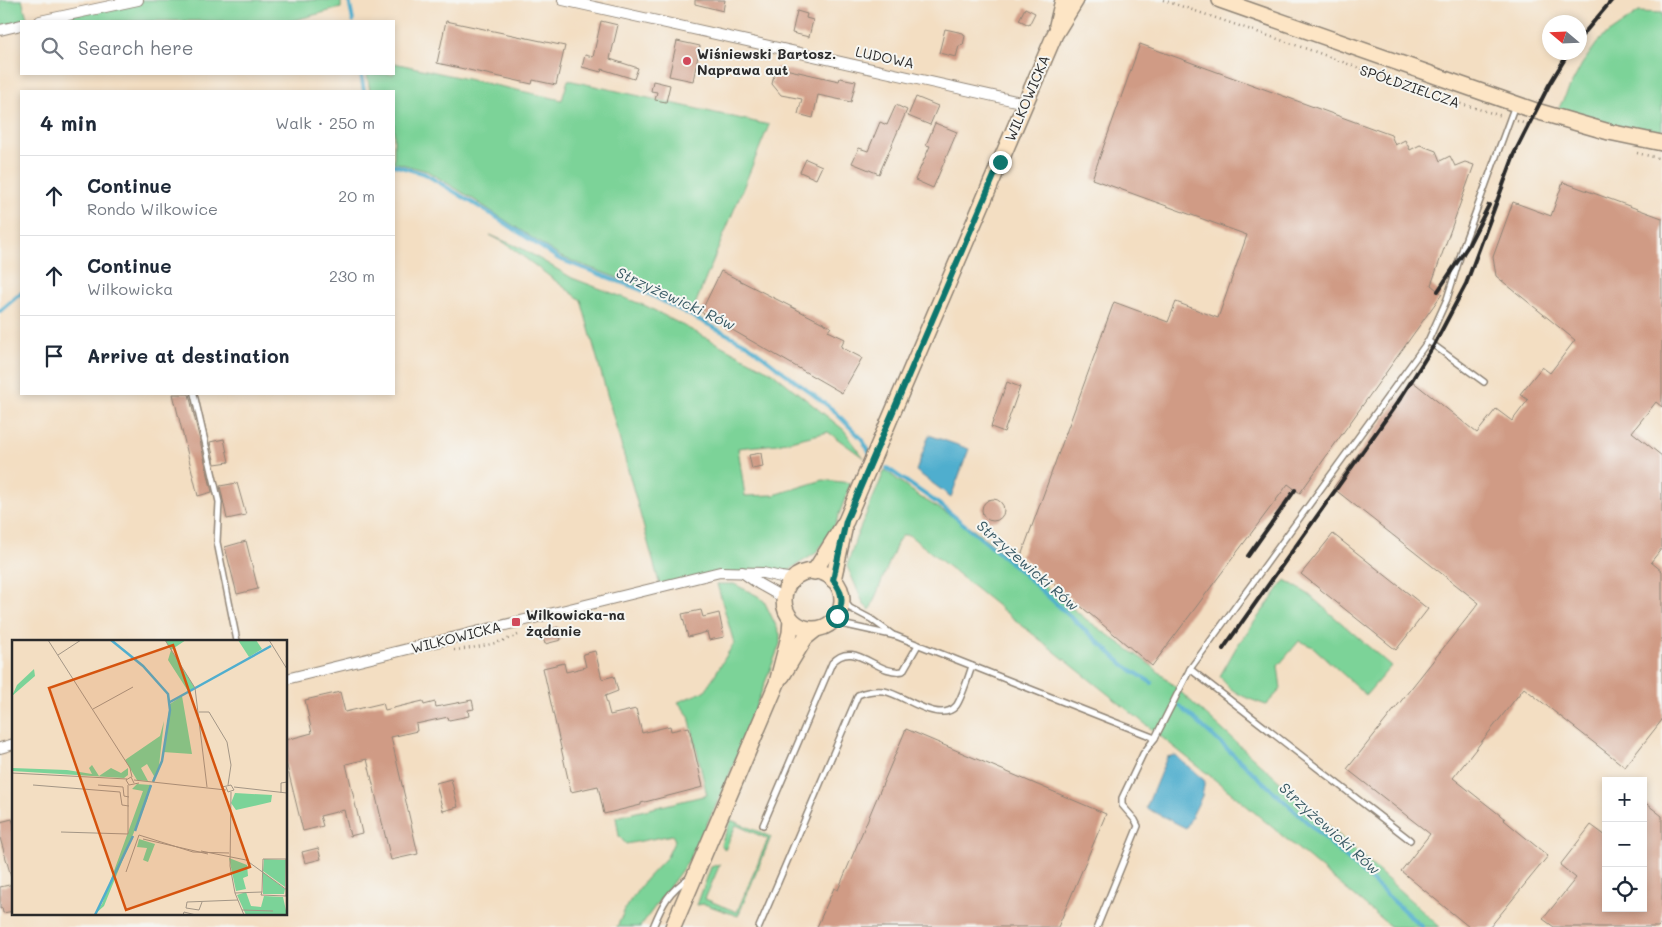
<!DOCTYPE html>
<meta charset="utf-8">
<style>
:root{--surface:#fff;--page:#f6f6f7;--text:#1f2937;--muted:#747a83;--line:#e0e1e3}
body{margin:0;font-family:Mali,sans-serif;background:var(--page);color:var(--text)}
.controls{position:absolute;right:15px;bottom:15px;display:grid;overflow:hidden;border-radius:0px;box-shadow:0 2px 8px #0003}
.controls button{width:45px;height:45px;display:grid;place-items:center;padding:0;border:0;border-bottom:1px solid var(--line);background:var(--surface);color:var(--text);font:25px sans-serif}
.compass{position:absolute;left:1542px;top:15px;width:45px;height:45px;border-radius:50%;background:var(--surface);box-shadow:0 2px 8px #0003;rotate:289deg}
.stop{position:absolute;width:15px;height:15px;margin:-11px;border:4px solid #0f766e;border-radius:50%;background:#fff}
.stop.end{background:#0f766e;border-color:#fff;box-shadow:0 1px 5px #0008}
.list{margin:0;padding:0;list-style:none}
h2{display:flex;justify-content:space-between;align-items:center;height:65px;margin:0;padding:0 20px;font-size:21px}
h2 small{font-size:16px;font-weight:400;color:var(--muted)}
.list li{display:grid;grid-template-columns:32px 1fr auto;gap:15px;align-items:center;box-sizing:border-box;height:80px;padding:0 20px;border-top:1px solid var(--line)}
.list b{display:block;font-size:19px;white-space:nowrap}
.list p{margin:0;font-size:16px;white-space:nowrap;color:var(--muted)}
.list em{font-size:16px;font-style:normal;color:var(--muted)}
.icon{flex:none;width:28px;height:28px;fill:none;stroke:currentColor;stroke-width:2;stroke-linecap:round;stroke-linejoin:round}
.map{position:relative;flex:none;width:1662px;height:927px;overflow:hidden}
.search{position:absolute;background:var(--surface);box-shadow:0 2px 8px #0003;left:20px;top:20px;width:375px;height:55px;display:flex;align-items:center;gap:12px;box-sizing:border-box;padding:0 18px;border-radius:0px;color:var(--muted);font-size:19px}
.panel{position:absolute;background:var(--surface);box-shadow:0 2px 8px #0003;left:20px;top:90px;width:375px;height:305px;border-radius:0px}
.map>svg:first-child{display:block}
</style>
<div class="map">
<svg width="1662" height="927" viewBox="0 0 1662 927">
<rect width="100%" height="100%" fill="#f6f6f2"/>
<filter id="ink" filterUnits="userSpaceOnUse"><feTurbulence type="fractalNoise" baseFrequency=".02" numOctaves="2"/><feDisplacementMap in="SourceGraphic" scale="10" xChannelSelector="R" yChannelSelector="G"/><feConvolveMatrix kernelMatrix="1 2 1 2 8 2 1 2 1" color-interpolation-filters="sRGB"/></filter>
<filter id="wash" filterUnits="userSpaceOnUse"><feTurbulence type="fractalNoise" baseFrequency=".0096" numOctaves="4" result="noise"/><feDisplacementMap in="SourceGraphic" scale="20" xChannelSelector="R" yChannelSelector="G"/><feGaussianBlur stdDeviation="1.12" result="paint"/><feColorMatrix in="noise" values="0 0 0 0 0 0 0 0 0 0 0 0 0 0 0 0 0 1.4 0 .05"/><feComposite in="paint" operator="in"/></filter>
<g filter="url(#wash)">
<rect width="100%" height="100%" fill="#f3dec2"/>
<g fill="#7bd398" stroke="#537f62">
<path d="M0,0H22L28,21H21L0,30Z"/>
<path d="M138,0H341V8L291,21H40Z"/>
<path d="M1639,12L1662,13V143L1554,117L1582,64L1600,39Z"/>
<path d="M394,63L562,100L568,80L769,125L692,312L642,287L561,257L473,199L427,171L394,162V91H370L367,74H394Z"/>
<path d="M490,235L521,248L572,278L646,306L773,373L844,430L864,458L828,432L777,444L738,448L745,496L774,495L823,480L851,483L833,530L816,553L795,566L781,577L742,572L660,586L581,300L505,243Z"/>
<path d="M885,470L920,497L975,530L1087,620L1152,666L1440,927H1391L1229,791L909,535H903L898,541L870,610L864,605L847,566L856,538Z"/>
<path d="M1285,580L1308,594L1391,666L1366,695L1313,647L1299,641L1278,666L1281,689L1266,705C1247,698 1231,694 1220,676L1237,646Z"/>
<path d="M717,584H734L758,596L764,601L780,634V644L723,791L689,860L640,927H617L627,905L646,879L667,857L675,840L672,835L626,844L619,836L616,817L707,795L689,716L678,702L705,691L734,643Z"/>
<path d="M731,820L771,837L738,916L704,904L697,905L711,867L720,864L705,899L737,912L768,839L736,825L725,850L721,844Z"/>
</g>
<g fill="#50aece" stroke="#3e6c7c">
<path d="M929,435L969,449L951,497L916,471Z"/>
<path d="M1175,755L1205,781L1202,796L1186,828L1146,808L1167,757Z"/>
</g>
<g fill="none" stroke-linecap="round" stroke-linejoin="round">
<g stroke="#50aece" stroke-width="4">
<path d="M349,0L353,21"/>
<path d="M361,74L364,91"/>
<path d="M394,165L425,174L496,217L559,259L641,290L748,345L832,409L862,439L871,455"/>
<path d="M0,311L21,293"/>
<path d="M887,468L943,507L1010,562L1125,666L1152,683"/>
<path d="M1180,706L1422,927"/>
</g>
</g>
<g id="blocks">
<g fill="#d09b85">
<path d="M695,0H725L723,11L695,4Z"/>
<path d="M1025,8L1035,13L1029,25L1019,20Z"/>
<path d="M797,11L807,14L806,18L813,20L809,37L792,33Z"/>
<path d="M446,21L565,46L556,85L533,80L532,84L437,63Z"/>
<path d="M601,21L618,25L610,59L638,68L634,79L602,69L601,72L582,67L585,55L593,57Z"/>
<path d="M945,29L963,33L965,36L963,45L959,46L956,57L939,53Z"/>
<path d="M677,41L700,46L693,81L669,76Z"/>
<path d="M1140,44L1391,135L1395,145L1405,140L1410,150L1420,145L1436,151L1440,161L1450,156L1455,166L1465,162L1474,165L1431,285L1442,294L1300,493L1288,484L1152,666L1021,556L1114,302L1168,322L1176,302L1218,318L1247,235L1092,179Z"/>
<path d="M776,67L839,81L840,78L856,81L851,102L818,95L813,118L798,114L802,99L781,95L772,84Z"/>
<path d="M653,81L670,85L666,102L655,100L657,92L651,91Z"/>
<path d="M916,97L938,106L930,125L908,116Z"/>
<path d="M896,105L907,110L879,174L852,163L859,148L868,151L880,122L887,125Z"/>
<path d="M935,123L957,132L933,188L915,180L930,146L926,145Z"/>
<path d="M806,159L822,166L816,179L800,172Z"/>
<path d="M1563,182L1662,218V407L1656,402L1632,432L1662,456V548L1651,562L1662,571V720L1625,767L1524,688L1453,778L1505,819L1504,820L1548,856L1490,927H1469L1401,871L1430,834L1347,769L1479,603L1333,488L1412,381L1477,433L1496,409L1512,421L1528,400L1520,394L1542,367L1550,373L1575,340L1496,276L1493,257L1513,202L1551,216Z"/>
<path d="M721,271L831,327L828,331L845,339L841,347L862,358L842,393L701,312Z"/>
<path d="M1007,382L1020,387L1004,432L991,427Z"/>
<path d="M173,394H189L212,492L198,496Z"/>
<path d="M224,439L229,462L215,464L210,442Z"/>
<path d="M761,453L763,467L752,469L749,455Z"/>
<path d="M237,483L246,515L227,519L220,486Z"/>
<circle cx="993" cy="510" r="11"/>
<path d="M1333,534L1428,609L1396,650L1301,574Z"/>
<path d="M246,541L258,589L237,594L225,547Z"/>
<path d="M701,610L703,617L719,613L724,637L709,640L707,632L688,637L682,614Z"/>
<path d="M558,627L561,640L545,644L541,631Z"/>
<path d="M595,651L602,679L614,676L618,691L605,696L610,715L636,709L642,733L670,726L671,731L689,727L703,787L641,803V805L604,814L598,786L571,792L543,668L564,663L566,672L586,667L583,654Z"/>
<path d="M340,692L345,712L383,703L385,710L423,701L424,705L435,702L436,707L472,700L474,709L468,710L469,716L449,720L448,717L416,724L417,731L391,737L418,854L391,860L367,759L346,764L362,833L350,836L344,810L320,816L323,826L303,831L286,762V740L312,733L305,700Z"/>
<path d="M906,729L1106,814L1058,927H817L834,888L838,890Z"/>
<path d="M451,779L458,807L443,811L436,783Z"/>
<path d="M1643,801L1662,816V922L1658,927H1554L1543,919L1576,878L1560,865L1591,825L1606,836V908H1643Z"/>
<path d="M12,819L14,825V875L11,876L0,838V822Z"/>
<path d="M318,848L321,859L305,863L302,852Z"/>
<path d="M14,884V911L3,913L2,908L0,909V887Z"/>
</g>
</g>
</g>
<g filter="url(#ink)">
<use href="#blocks" fill-opacity="0" stroke="#8f8476" stroke-width="1"/>
<g fill="none" stroke-linecap="round" stroke-linejoin="round">
<defs>
<g id="lane">
<path d="M1428,341L1484,382"/>
<path d="M194,394L219,502L217,542L237,641"/>
<path d="M842,598L850,608L871,619L893,635"/>
<path d="M832,622L896,636L1155,738L1143,754L1122,798V805L1135,820L1138,826L1097,927"/>
<path d="M1155,738L1190,669"/>
<path d="M763,825L832,663C854,638 877,676 903,671L918,645"/>
<path d="M1410,840L1190,669L1428,341L1447,299L1465,241L1515,105"/>
<path d="M653,927C663,903 668,892 690,877"/>
<path d="M759,927L858,695C867,691 874,690 884,691C903,694 939,725 956,706C961,700 969,675 972,666"/>
</g>
<g id="street">
<path d="M563,0L1025,103"/>
<path d="M40,21L138,0"/>
<path d="M0,30L21,25"/>
<path d="M742,572L759,584L784,598"/>
<path d="M286,679L720,572L763,573L781,577L794,579"/>
<path d="M0,748L14,744"/>
</g>
<g id="secondary">
<path d="M1220,0L1536,111L1609,132L1662,143"/>
<path d="M1057,25L1063,0"/>
<circle cx="813" cy="600" r="29"/>
<path d="M814,572L846,521L1055,34L1076,0"/>
<path d="M833,580L844,530"/>
<path d="M782,676L805,638L815,630"/>
<path d="M673,927L777,683L790,633L791,619"/>
</g>
</defs>
<use href="#lane" stroke="#8f8476" stroke-width="8"/>
<use href="#street" stroke="#8f8476" stroke-width="12"/>
<use href="#secondary" stroke="#8f8476" stroke-width="18"/>
<g stroke="#8f8476" stroke-width="2.5" stroke-dasharray="1 4" stroke-linecap="butt">
<path d="M1163,0L1316,52L1431,95L1502,116"/>
<path d="M1517,121L1530,125"/>
<path d="M1637,153L1662,159"/>
<path d="M454,650C476,648 497,644 518,635"/>
</g>
<use href="#lane" stroke="#fff" stroke-width="5"/>
<use href="#street" stroke="#fff" stroke-width="10"/>
<use href="#secondary" stroke="#fde5c5" stroke-width="15"/>
<g stroke="#2b2b2b" stroke-width="4">
<path d="M1580,38L1612,0"/>
<path d="M1512,158L1549,85L1569,52"/>
<path d="M1438,291L1468,246L1489,205"/>
<path d="M1248,556L1295,490"/>
<path d="M1223,649L1402,396L1434,345L1466,284L1515,153"/>
</g>
</g>
</g>
<g fill="none" stroke-linecap="round" stroke-linejoin="round" filter="url(#ink)">
<path stroke="#0f766e" stroke-width="6" d="M837,616C844,603 843,591 833,580L846,521L1000,162"/>
</g>
<g fill="#d1495b" stroke="#f6f6f2" stroke-width="2">
<circle cx="687" cy="61" r="5"/>
<rect x="511" y="617" width="10" height="10" rx="2.5"/>
</g>
<g text-anchor="middle" dominant-baseline="central" stroke-width="4" stroke-linejoin="round" paint-order="stroke">
<g font-size="14" font-weight="bold" fill="#2b2b2b" stroke="#f6f6f2" text-anchor="start">
<text x="697" y="53">Wiśniewski Bartosz.<tspan x="697" dy="16">Naprawa aut</tspan></text>
<text x="526" y="614">Wilkowicka-na<tspan x="526" dy="16">żądanie</tspan></text>
</g>
<g font-size="14" fill="#2b2b2b" stroke="#f6f6f2">
<text transform="translate(885 57) rotate(12)">LUDOWA</text>
<text transform="translate(1410 86) rotate(19)">SPÓŁDZIELCZA</text>
<text transform="translate(1027 98) rotate(-67)">WILKOWICKA</text>
<text transform="translate(456 637) rotate(-14)">WILKOWICKA</text>
</g>
<g font-size="15" font-style="italic" fill="#385964" stroke="#f6f6f2">
<text transform="translate(676 298) rotate(25)">Strzyżewicki Rów</text>
<text transform="translate(1028 565) rotate(41)">Strzyżewicki Rów</text>
<text transform="translate(1330 828) rotate(42)">Strzyżewicki Rów</text>
</g>
</g>
<g transform="translate(12 640)">
<rect width="275" height="275" fill="#f3dec2"/>
<path d="M153,0H174L159,10L183,48L176,51L156,20L159,10ZM226,0H244L250,9L237,17ZM22,29L23,36L0,56L5,45ZM170,56L180,114L151,112L158,64ZM152,81L147,126L143,138L140,142L142,136L135,124L129,128L136,141L125,140L113,120L148,96ZM80,125L87,136L99,128L109,133L116,128V135L112,138L0,131V128L55,130L80,134L77,128ZM125,144L139,145L135,160L92,266L82,275L90,264L131,151L120,149ZM223,153L260,155L259,162L224,170L219,163ZM127,199L143,204L136,222L131,220L135,208L125,207ZM217,218L235,225L236,236L231,238L234,249L224,251ZM252,219L274,220L273,247L251,231ZM251,232L273,249L272,254H251ZM234,252L239,266L249,267L252,256L271,257L275,275H234L225,255Z" fill="#7bd398"/>
<path fill="none" stroke="#50aece" stroke-width="2.5" d="M99,0L131,26L156,54L158,70L150,121L141,142M158,62L259,6M123,191L139,145M83,275L121,196"/>
<path fill="none" stroke="#a39686" stroke-width="1" d="M36,0L118,128L120,137M153,0L183,48L195,147M257,0L275,29M46,15L69,0M81,69L121,47M187,72H197L215,102L219,125L216,145M0,133L115,139M122,140L214,150M122,143L119,137L114,140L117,145L127,143M21,145L108,152L110,165L117,166M86,145L111,147L112,156L117,157M210,147L219,145L222,150L216,152L214,147M222,147L275,153M219,152L218,226L223,253L232,275M269,153V143L275,142M49,192L116,194V145M131,199L196,214M189,211L234,220L275,250M114,232L127,195L181,212L217,213M223,253L250,252L251,219H274V256L249,255L250,252M190,262L187,270L174,268L175,262L226,260M230,270L261,271M171,275L172,272L184,275"/>
<path fill="#d5540f" fill-opacity="0.15" stroke="#d5540f" stroke-width="2.5" d="M161,5L238,227L114,270L37,48Z"/>
<rect width="275" height="275" fill="none" stroke="#2b2b2b" stroke-width="2.5"/>
</g>
</svg>
<div class="controls">
<button>+</button>
<button>−</button>
<button><svg class="icon" aria-label="locate" viewBox="0 0 24 24"><circle cx="12" cy="12" r="6"/><path d="M12 2v4M12 18v4M2 12h4M18 12h4"/></svg></button>
</div>
<svg class="compass" viewBox="-18 -18 36 36"><path d="M0-13l5 13h-10z" fill="#e53935"/><path d="M0 13l5-13h-10z" fill="#747a83"/></svg>
<div class="stop" style="left:837px;top:616px"></div>
<div class="stop end" style="left:1000px;top:162px"></div>
<div class="search"><svg class="icon" aria-label="search" viewBox="0 0 24 24"><circle cx="10" cy="10" r="6"/><path d="M15 15l6 6"/></svg>Search here</div>
<section class="panel">
<h2>4 min<small>Walk · 250 m</small></h2>
<ul class="list">
<li><svg class="icon" aria-label="ahead" viewBox="0 0 24 24"><path d="M12 20V5M6 11l6-6 6 6"/></svg><div><b>Continue</b><p>Rondo Wilkowice</p></div><em>20 m</em></li>
<li><svg class="icon" aria-label="ahead" viewBox="0 0 24 24"><path d="M12 20V5M6 11l6-6 6 6"/></svg><div><b>Continue</b><p>Wilkowicka</p></div><em>230 m</em></li>
<li><svg class="icon" aria-label="arrive" viewBox="0 0 24 24"><path d="M6 21V4h12l-3 4 3 4H6"/></svg><div><b>Arrive at destination</b></div></li>
</ul>
</section>
</div>
